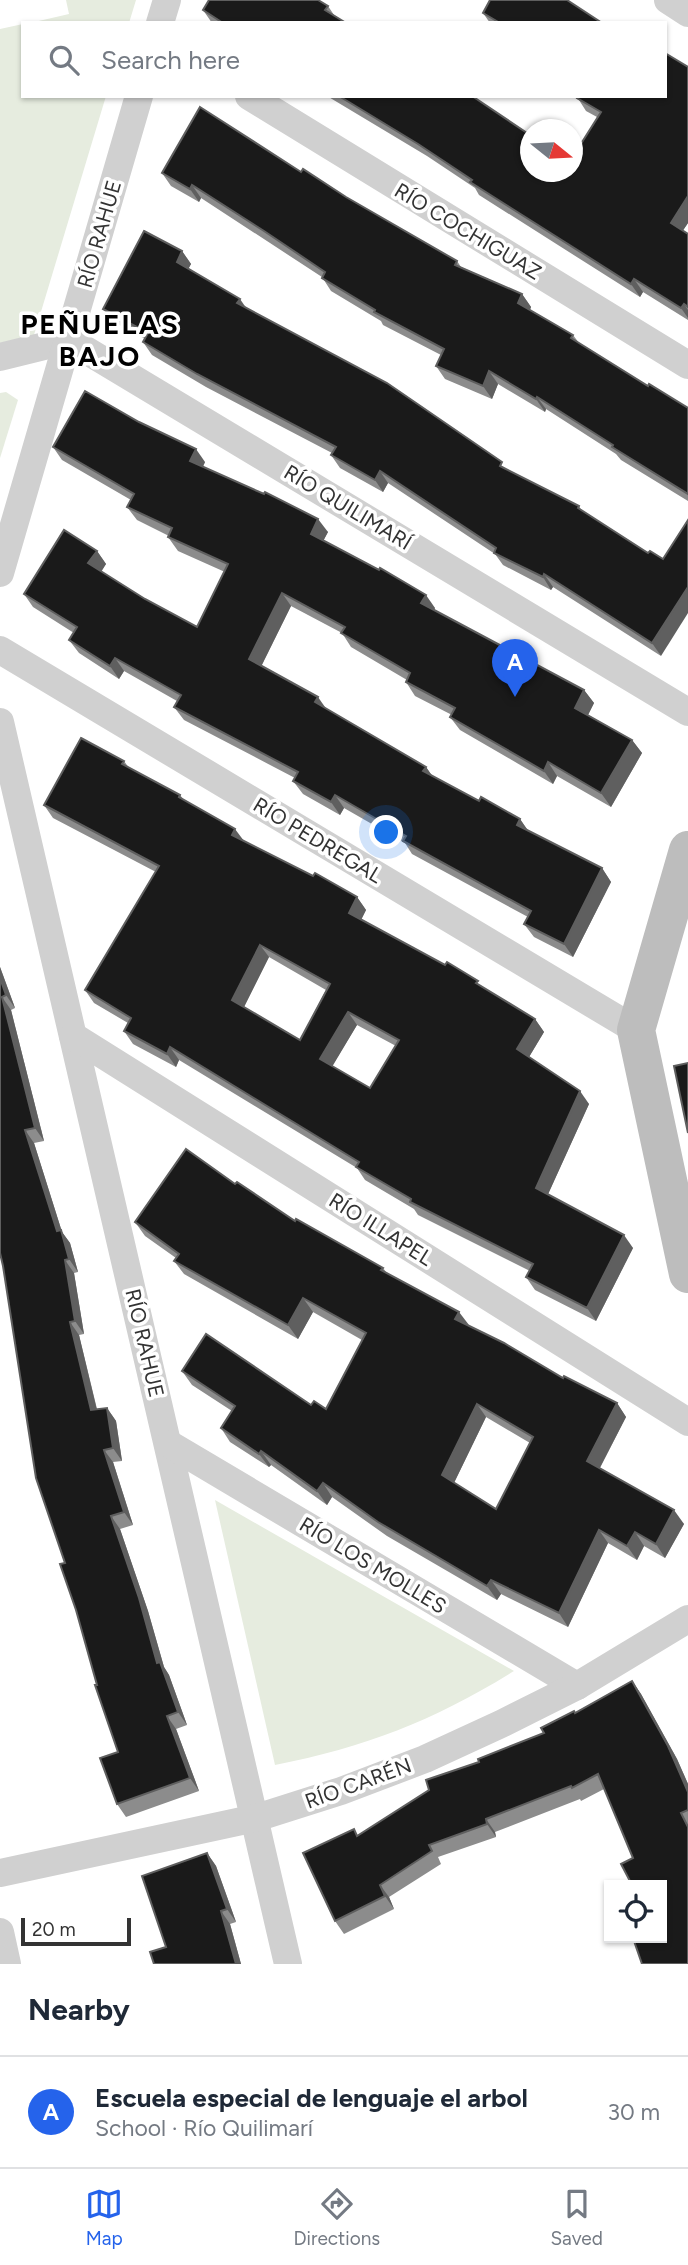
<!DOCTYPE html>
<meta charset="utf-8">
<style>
:root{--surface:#fff;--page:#f2f2f3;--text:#1f2937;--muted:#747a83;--line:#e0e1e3;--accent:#2563eb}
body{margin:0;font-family:Figtree,sans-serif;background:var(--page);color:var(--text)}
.controls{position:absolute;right:21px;bottom:21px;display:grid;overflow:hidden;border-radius:0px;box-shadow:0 2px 5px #0004}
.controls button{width:63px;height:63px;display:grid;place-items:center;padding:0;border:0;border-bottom:2px solid var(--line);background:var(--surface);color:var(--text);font:35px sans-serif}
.compass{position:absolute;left:520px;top:119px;width:63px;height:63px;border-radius:50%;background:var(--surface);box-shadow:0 2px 5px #0004;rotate:108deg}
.scale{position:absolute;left:21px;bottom:18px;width:110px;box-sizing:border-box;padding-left:7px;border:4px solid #333;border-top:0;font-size:19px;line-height:24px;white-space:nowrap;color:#333;-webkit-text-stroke:5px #fff;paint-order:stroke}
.you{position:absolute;left:387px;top:833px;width:24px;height:24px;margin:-18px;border:5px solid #fff;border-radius:50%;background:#1a73e8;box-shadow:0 0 0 10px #1a73e833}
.badge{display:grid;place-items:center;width:46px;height:46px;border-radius:50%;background:var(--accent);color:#fff;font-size:23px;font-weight:700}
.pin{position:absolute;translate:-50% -58px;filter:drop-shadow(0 2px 4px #0008)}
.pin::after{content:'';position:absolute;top:37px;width:24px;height:21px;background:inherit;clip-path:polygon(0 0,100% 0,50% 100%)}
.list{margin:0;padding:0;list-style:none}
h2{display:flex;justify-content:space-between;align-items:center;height:91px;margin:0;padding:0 28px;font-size:30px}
h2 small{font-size:23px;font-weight:400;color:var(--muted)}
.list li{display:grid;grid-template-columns:46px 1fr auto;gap:21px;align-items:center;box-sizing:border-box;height:112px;padding:0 28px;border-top:2px solid var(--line)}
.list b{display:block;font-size:26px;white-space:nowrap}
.list p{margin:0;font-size:23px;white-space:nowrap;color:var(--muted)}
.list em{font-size:23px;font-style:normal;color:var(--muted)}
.icon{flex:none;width:38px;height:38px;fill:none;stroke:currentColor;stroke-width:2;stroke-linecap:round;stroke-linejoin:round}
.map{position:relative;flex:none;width:688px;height:1964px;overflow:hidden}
.search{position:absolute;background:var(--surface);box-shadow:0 2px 5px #0004;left:21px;right:21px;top:21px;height:77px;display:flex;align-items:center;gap:18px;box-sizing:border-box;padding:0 24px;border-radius:0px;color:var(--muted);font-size:26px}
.sheet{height:203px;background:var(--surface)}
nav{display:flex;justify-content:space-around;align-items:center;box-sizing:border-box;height:98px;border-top:2px solid var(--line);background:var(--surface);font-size:19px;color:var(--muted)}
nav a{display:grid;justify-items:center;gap:4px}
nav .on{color:var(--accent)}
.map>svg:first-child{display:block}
</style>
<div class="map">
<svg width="688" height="1964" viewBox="0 0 688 1964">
<rect width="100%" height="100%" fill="#fff"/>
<g fill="#e6ecdf">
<path d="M66,0H136L129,23H30L69,14Z"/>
<path d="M23,24V96H106L34,335L0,343V29Z"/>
<path d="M6,392L18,400L0,458V393Z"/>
<path d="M215,1500L514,1671C435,1720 366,1747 275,1765Z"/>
</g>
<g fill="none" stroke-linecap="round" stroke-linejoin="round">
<g stroke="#d0d0d0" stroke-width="28">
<path d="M668,0L688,13"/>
<path d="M160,23L167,0"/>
<path d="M249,96L688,365"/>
<path d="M0,357L69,340L688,712"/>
<path d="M0,573L139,96"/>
<path d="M0,650L636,1030"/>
<path d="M0,722L288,1964"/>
<path d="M73,1036L688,1422"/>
<path d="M169,1444L577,1686"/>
<path d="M0,1873L256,1818L341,1791L425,1759L501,1724L577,1686L688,1619"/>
<path d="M0,1932L7,1964"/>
</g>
<path stroke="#bdbdbd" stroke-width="38" d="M688,850L636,1030L688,1274"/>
</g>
<g fill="#8c8c8c" fill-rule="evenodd">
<path d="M328,6L334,15L346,23H212L203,10Z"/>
<path d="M483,13L602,23H490Z"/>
<path d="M327,96H472L572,172L597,117L586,111L579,100L573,96H665L688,223L683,230L688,234V320L643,292L640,297L479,195L475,188L427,156Z"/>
<path d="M301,172L457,261L461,267L522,294L531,307L530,310L573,335L579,343L648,386L688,408V501L621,460L616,454L546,409L545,412L498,384L492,399L445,379L436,366L441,355L383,325L381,321L331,291L322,277L201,198L199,202L171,186L162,173Z"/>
<path d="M182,251L191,264L188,269L247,308L508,470L579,506L661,656L553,587L551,590L503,565L495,554L388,483L383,492L340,468L331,455L332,453L206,387L152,355L143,342L145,339L112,321L103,309Z"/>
<path d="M53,447L205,462L203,467L328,532L323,541L435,608L434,610L584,690L594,703L588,715L632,740L642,753L611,807L557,776L553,784L460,730L450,717L452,715L415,696L406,682L407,680L351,647L342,633L291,606L261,666L326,709L426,767L433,777L479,801L520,819L528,831L602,868L611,882L573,957L534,937L524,924L528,917L412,854L405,843L344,808L340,815L303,794L293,781L295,778L184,720L174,707L177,701L124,671L119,679L79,653L69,640L74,633L33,607L24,594L97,551L106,564L101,571L145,599L197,627L225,572L178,551L168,537L169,536L137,520L127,507L131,500L62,460Z"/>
<path d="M124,761L129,768L180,795L184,800L244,842L357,897L366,910L361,920L482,987L535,1019L544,1032L529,1057L589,1104L548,1194L633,1248L596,1321L535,1290L526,1277L530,1271L418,1215L414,1209L365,1180L357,1168L179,1060L176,1067L133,1044L124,1031L128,1023L94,1003L85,990L156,872L53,818L44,805ZM269,957L326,990L300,1040L244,1007ZM357,1025L396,1046L370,1088L332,1066Z"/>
<path d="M0,967L15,1008L11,1010L44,1141L34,1143L62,1232L70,1243L78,1272L74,1273L84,1334L79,1335L97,1409L107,1408L116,1421L122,1461L113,1462L133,1525L120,1529L148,1611L164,1667L169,1675L187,1725L176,1729L199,1791L126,1817L117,1804L118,1752L97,1685L65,1563L0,1253Z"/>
<path d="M235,1184L295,1221L383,1268L386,1272L468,1326L563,1378L617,1403L626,1417L600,1468L684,1524L665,1558L644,1546L637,1560L608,1543L568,1627L501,1594L497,1600L387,1536L332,1497L327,1505L271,1465L269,1467L230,1442L221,1428L232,1411L192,1385L182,1371L311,1405L326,1409L362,1340L313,1312L298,1339L184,1274L174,1261L176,1258L145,1236L135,1222ZM486,1417L530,1443L496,1509L454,1483Z"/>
<path d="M632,1681L641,1694L677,1759L688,1784V1964L662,1938L633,1858L604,1789L581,1801L580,1799L495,1832L496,1837L438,1857L441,1864L389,1897L394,1909L344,1934L335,1921L358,1835L479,1762L544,1733L575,1713Z"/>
<path d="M207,1853L216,1866L236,1922L230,1924L241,1964H154L166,1947Z"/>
</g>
<g fill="#5f5f5f">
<path d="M192,185L201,198L199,202L190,189Z"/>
<path d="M688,196V223L680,235L671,223Z"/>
<path d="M182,251L191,264L185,275L177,262Z"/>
<path d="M634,279L643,292L640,297L631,284Z"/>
<path d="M522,294L531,307L527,316L518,303Z"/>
<path d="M240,299L249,312L237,303Z"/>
<path d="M684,304L688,310V318L681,308Z"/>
<path d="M489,371L498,384L492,399L483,386Z"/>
<path d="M537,397L546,409L545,412L536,399Z"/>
<path d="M196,449L205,462L199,474L190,461Z"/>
<path d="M380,471L388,483L383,492L375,480Z"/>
<path d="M318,519L328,532L320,547L311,534Z"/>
<path d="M97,551L106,564L98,577L88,563Z"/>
<path d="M544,574L553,587L551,590L543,577Z"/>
<path d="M688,587V613L661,656L652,643Z"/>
<path d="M282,593L291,606L258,673L249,659Z"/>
<path d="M426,595L435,608L430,616L421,603Z"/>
<path d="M115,658L124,671L119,679L110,666Z"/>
<path d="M584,690L594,703L585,721L575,708Z"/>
<path d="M318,697L327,710L315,702Z"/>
<path d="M632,740L642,753L611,807L601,793Z"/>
<path d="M548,762L557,776L553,784L544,771Z"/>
<path d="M426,767L435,780L423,771Z"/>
<path d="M335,795L344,808L340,815L331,802Z"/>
<path d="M520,819L529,832L517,825Z"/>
<path d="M235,829L244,841L232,835Z"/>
<path d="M602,868L611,882L573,957L564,944Z"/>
<path d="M357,897L366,910L358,926L349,913Z"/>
<path d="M260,945L269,957L241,1013L232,1000Z"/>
<path d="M0,967L15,1008L6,995L0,978Z"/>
<path d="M2,997L11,1010L44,1141L35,1128Z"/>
<path d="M348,1012L357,1025L329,1072L320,1059Z"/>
<path d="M535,1019L544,1032L526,1062L517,1049Z"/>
<path d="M170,1047L179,1060L176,1067L167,1054Z"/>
<path d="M580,1091L589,1104L545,1201L536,1188Z"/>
<path d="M25,1130L34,1143L62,1232L70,1243L78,1272L69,1259L57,1231Z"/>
<path d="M624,1235L633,1248L596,1321L587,1308Z"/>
<path d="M65,1260L74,1273L84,1334L75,1321Z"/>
<path d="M303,1298L313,1312L298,1339L288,1325Z"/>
<path d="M459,1312L469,1325L455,1319Z"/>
<path d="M70,1322L79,1335L100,1423L91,1410Z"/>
<path d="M617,1403L626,1417L596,1475L587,1461Z"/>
<path d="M477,1404L486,1417L451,1489L442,1475Z"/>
<path d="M107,1408L116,1421L122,1461L113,1448Z"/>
<path d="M104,1450L113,1462L133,1525L124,1512Z"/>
<path d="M261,1451L271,1465L269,1467L259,1454Z"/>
<path d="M323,1483L332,1497L327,1505L317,1491Z"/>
<path d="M674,1510L684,1524L665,1558L656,1544Z"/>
<path d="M111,1516L120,1529L148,1611L164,1667L169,1675L187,1725L178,1712L157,1663Z"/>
<path d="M599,1530L608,1543L568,1627L559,1613Z"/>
<path d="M635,1532L644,1546L637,1560L627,1546Z"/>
<path d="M491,1580L501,1594L497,1600L487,1586Z"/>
<path d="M632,1681L641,1694L677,1759L688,1784V1792Z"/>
<path d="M167,1716L176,1729L199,1791L190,1778Z"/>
<path d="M486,1819L495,1832L496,1837L487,1824Z"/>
<path d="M207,1853L216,1866L236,1922L227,1909Z"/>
<path d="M380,1885L389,1897L394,1909L385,1896Z"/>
<path d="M221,1911L230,1924L241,1964H236Z"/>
</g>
<g fill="#1a1a1a" stroke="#5f5f5f" stroke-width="2" fill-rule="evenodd">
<path d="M209,0H318L328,6L325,10L346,23H223L203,10Z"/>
<path d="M490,0H567L602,23H500L483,13Z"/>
<path d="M665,53L688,67V196L671,223L688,234V307L684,304L681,308L634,279L631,284L470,182L472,180L418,144L339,96H472L530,135V172H572V158L601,112L577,98L578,96H665Z"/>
<path d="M200,107L301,172L303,169L346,197L457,261L455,265L522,294L518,303L573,335L571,338L648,386L649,384L688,408V494L612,447L613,445L537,397L536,399L489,371L483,386L436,366L444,349L374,312L375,310L322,278L325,272L264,231L192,185L190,189L162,173Z"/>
<path d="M144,231L182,251L177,262L240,299L237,303L387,383L502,462L500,466L579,506L578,508L648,553L650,551L663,559L688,520V587L652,643L544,574L543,577L494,553L496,548L380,471L375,480L331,455L336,447L197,374L143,342L148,333L103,309Z"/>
<path d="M85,391L139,422L196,449L190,461L264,494L265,492L318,519L311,534L379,570L380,568L426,595L421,603L584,690L575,708L632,740L601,793L548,762L544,771L450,717L455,708L406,682L410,673L341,633L345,627L282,593L249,659L318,697L315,702L426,767L423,771L479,801L481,797L520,819L517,825L602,868L564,944L524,924L531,911L403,841L406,836L335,795L331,802L293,781L298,772L174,707L181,695L115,658L110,666L69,640L77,627L24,594L64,530L97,551L88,563L145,599L197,627L228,564L168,537L172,528L127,507L134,494L53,447Z"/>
<path d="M81,738L124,761L122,764L180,795L179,797L235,829L232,835L313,876L315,873L357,897L349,913L445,965L447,962L478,981L476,983L535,1019L517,1049L580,1091L536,1188L624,1235L587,1308L526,1277L533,1264L410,1202L411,1199L356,1167L359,1162L170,1047L167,1054L124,1031L131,1018L85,990L159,866L44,805ZM260,945L330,984L300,1040L232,1000ZM348,1012L399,1040L370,1088L320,1059Z"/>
<path d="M0,978L6,995L2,997L35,1128L25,1130L57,1231L61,1230L69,1259L65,1260L75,1321L70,1322L91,1410L107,1408L113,1448L104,1450L124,1512L111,1516L139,1598L157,1663L160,1662L178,1712L167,1716L190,1778L117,1804L100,1758L118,1752L95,1685H97L76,1610L60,1564L65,1563L36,1478L3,1266L0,1253Z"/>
<path d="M688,1063V1133L674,1066Z"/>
<path d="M186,1149L235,1184L237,1182L295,1221L296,1219L383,1268L381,1270L459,1312L455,1319L504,1343L563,1378L564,1376L617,1403L587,1461L674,1510L656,1544L635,1532L627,1546L599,1530L559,1613L491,1580L487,1586L378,1522L323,1483L317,1491L261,1451L259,1454L221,1428L235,1406L182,1371L206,1334L311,1405L314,1401L326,1409L366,1333L303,1298L288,1325L174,1261L179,1254L135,1222ZM477,1404L533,1437L496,1509L442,1475Z"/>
<path d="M632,1681L668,1746L688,1792V1810L681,1813L688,1827V1964H642L633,1938H662V1885H632L621,1864L633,1858L598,1774L572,1788L571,1786L486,1819L487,1824L429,1845L432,1851L380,1885L385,1896L335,1921L303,1853L354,1829L357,1836L429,1790L426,1780L479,1762L478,1759L544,1733L541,1728L574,1711L575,1713Z"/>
<path d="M207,1853L227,1909L221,1911L236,1964H154L150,1952L166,1947L142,1876Z"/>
</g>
<g text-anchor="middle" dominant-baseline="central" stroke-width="7" stroke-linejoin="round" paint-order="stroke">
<g font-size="21" fill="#333" stroke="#fff">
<text transform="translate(468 231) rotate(31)">RÍO COCHIGUAZ</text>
<text transform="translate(99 234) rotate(-74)">RÍO RAHUE</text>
<text transform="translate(348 507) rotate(31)">RÍO QUILIMARÍ</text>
<text transform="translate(318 840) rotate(31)">RÍO PEDREGAL</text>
<text transform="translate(381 1229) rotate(32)">RÍO ILLAPEL</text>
<text transform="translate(145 1343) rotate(77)">RÍO RAHUE</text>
<text transform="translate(373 1565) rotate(31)">RÍO LOS MOLLES</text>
<text transform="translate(358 1783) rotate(-20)">RÍO CARÉN</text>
</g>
<g font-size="28" font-weight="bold" letter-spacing="2" fill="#000" stroke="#fff">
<text x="100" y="324">PEÑUELAS<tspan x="100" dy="32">BAJO</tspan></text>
</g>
</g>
</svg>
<div class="controls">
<button><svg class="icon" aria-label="locate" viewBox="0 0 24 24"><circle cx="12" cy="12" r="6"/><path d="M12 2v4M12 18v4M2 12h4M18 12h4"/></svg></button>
</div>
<svg class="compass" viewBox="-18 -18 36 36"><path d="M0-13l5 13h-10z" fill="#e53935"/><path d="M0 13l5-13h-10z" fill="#747a83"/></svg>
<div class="scale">20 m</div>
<div class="you"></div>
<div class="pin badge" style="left:515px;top:697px">A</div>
<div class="search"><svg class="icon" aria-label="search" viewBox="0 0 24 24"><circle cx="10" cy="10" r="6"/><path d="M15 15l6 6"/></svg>Search here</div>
</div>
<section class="sheet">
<h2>Nearby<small></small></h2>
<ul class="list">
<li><span class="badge">A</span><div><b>Escuela especial de lenguaje el arbol</b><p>School · Río Quilimarí</p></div><em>30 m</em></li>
</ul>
</section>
<nav>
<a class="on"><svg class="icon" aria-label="map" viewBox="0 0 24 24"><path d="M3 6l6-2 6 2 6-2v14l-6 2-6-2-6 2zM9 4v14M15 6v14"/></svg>Map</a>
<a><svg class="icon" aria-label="directions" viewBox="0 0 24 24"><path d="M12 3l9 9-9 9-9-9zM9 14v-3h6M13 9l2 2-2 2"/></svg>Directions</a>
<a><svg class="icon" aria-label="saved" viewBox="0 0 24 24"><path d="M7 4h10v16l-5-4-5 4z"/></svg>Saved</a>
</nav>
